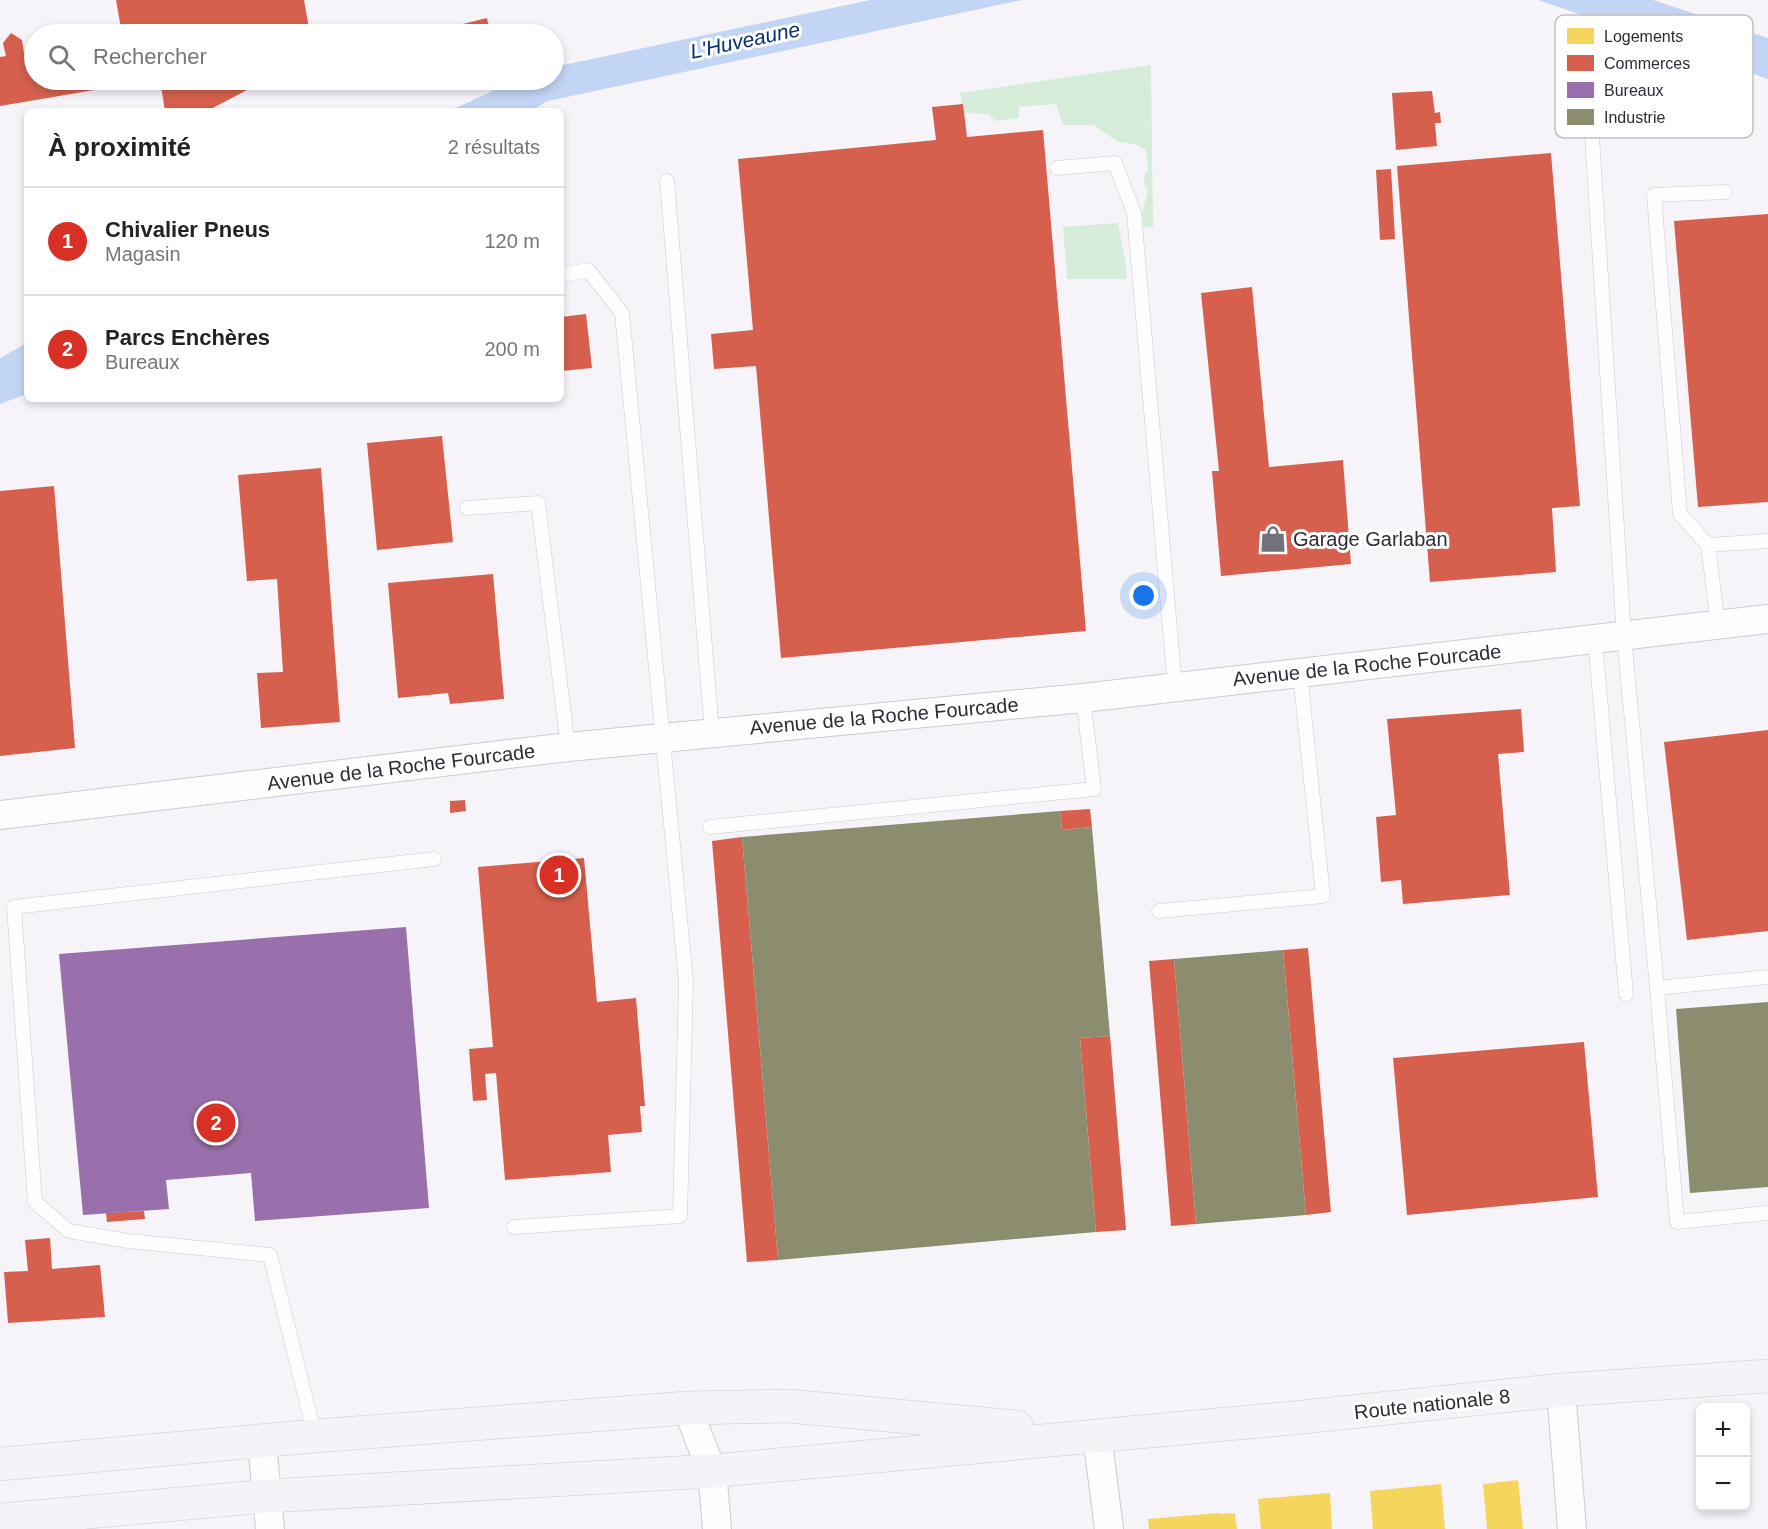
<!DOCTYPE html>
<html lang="fr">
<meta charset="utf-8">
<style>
:root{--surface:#fff;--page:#f6f6f6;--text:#222;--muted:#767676;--line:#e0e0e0;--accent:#d93025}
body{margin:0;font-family:Arial,sans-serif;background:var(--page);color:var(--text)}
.controls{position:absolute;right:18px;bottom:18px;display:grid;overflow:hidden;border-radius:9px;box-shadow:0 3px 9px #0003}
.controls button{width:54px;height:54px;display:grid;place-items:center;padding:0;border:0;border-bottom:2px solid var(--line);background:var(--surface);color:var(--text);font:30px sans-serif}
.you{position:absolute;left:1144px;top:596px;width:21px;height:21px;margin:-15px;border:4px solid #fff;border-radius:50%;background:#1a73e8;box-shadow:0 0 0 9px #1a73e833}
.badge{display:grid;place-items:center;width:39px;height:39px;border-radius:50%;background:var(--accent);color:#fff;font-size:20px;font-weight:700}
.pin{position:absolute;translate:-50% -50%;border:3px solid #fff;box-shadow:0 2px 6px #0006}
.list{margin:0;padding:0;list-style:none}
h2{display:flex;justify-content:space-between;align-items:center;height:78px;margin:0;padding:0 24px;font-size:26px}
h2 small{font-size:20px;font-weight:400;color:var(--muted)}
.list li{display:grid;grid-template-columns:39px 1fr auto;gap:18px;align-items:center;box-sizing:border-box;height:108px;padding:0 24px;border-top:2px solid var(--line)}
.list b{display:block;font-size:22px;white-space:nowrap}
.list p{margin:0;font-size:20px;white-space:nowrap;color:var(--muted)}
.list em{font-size:20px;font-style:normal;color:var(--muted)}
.icon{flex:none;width:33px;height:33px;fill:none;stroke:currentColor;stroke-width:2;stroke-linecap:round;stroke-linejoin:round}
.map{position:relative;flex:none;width:1768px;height:1529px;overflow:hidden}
.search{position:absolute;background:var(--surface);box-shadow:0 3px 9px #0003;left:24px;top:24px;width:540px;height:66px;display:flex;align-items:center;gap:15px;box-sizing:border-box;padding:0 21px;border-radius:33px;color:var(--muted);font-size:22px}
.panel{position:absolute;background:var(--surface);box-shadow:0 3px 9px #0003;left:24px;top:108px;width:540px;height:294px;border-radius:9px}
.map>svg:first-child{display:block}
</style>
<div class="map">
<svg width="1768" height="1529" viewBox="0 0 1768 1529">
<rect width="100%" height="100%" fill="#f6f4f9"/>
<g fill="#d6edda">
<path d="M1151,65L1153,228L1143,226L1142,213L1148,190L1144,184L1145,173L1148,172L1146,150L1135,144L1118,142L1093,125H1063L1056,104L1019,107V118L996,121L988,114L964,113L960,93Z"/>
<path d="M1118,223L1126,266V279H1067L1063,227Z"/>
</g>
<g fill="#c2d5f4">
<path d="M870,0H1022L548,101L530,111H449L517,80H554V67Z"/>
<path d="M1538,0H1653L1768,38V79Z"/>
<path d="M27,343V394L0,404V358Z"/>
</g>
<g fill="#f6d55c">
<path d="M1518,1480L1523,1529H1487L1483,1484Z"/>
<path d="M1441,1484L1445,1529H1373L1370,1491Z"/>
<path d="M1330,1493L1332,1529H1261L1258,1499Z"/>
<path d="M1219,1513V1514L1235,1513L1237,1529H1149L1148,1519Z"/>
</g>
<g fill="#d6604d">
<path d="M116,0H304L310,34H122Z"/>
<path d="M487,18L490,34H457L455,26Z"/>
<path d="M452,27L454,34H429Z"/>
<path d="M11,33L22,40L24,53L34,51V80H104L106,88L0,106V57L6,56L3,43Z"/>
<path d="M130,80H155L156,81L131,85Z"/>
<path d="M160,80H266L207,111H165Z"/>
<path d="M1432,91L1435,113L1440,112L1441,123H1435L1437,146L1396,150L1392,93Z"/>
<path d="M963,104L967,137L1043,130L1086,631L781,658L756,366L714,369L711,334L753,330L738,159L936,140L932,107Z"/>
<path d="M1551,153L1580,506L1552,508L1556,572L1430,582L1397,166Z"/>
<path d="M1391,169L1395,239L1380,240L1376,170Z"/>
<path d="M1768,214V502L1698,507L1674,221Z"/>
<path d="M1252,287L1269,467L1343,460L1351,564L1221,576L1212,471H1219L1201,293Z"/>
<path d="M586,314L592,368L561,371V317Z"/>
<path d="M442,436L453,542L377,550L367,443Z"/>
<path d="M321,468L340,722L261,728L257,673L283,672L277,579L247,581L238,475Z"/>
<path d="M54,486L75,748L0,756V491Z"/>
<path d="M493,574L504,699L450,704L448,693L398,698L388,583Z"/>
<path d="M1521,709L1524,752L1498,754L1510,895L1403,904L1401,880L1381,882L1376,817L1396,815L1387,719Z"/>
<path d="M1768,730V931L1687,940L1664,742Z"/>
<path d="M465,800L466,811L450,813V801Z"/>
<path d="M1090,809L1092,827L1062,830L1060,811Z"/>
<path d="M742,837L778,1260L747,1262L712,841Z"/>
<path d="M584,858L597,1002L636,998L645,1106H640L642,1132L608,1135L611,1172L505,1180L496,1073L485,1074L487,1100L473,1101L469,1049L493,1047L478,867Z"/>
<path d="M1308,948L1331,1212L1306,1215L1283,950Z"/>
<path d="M1174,959L1196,1224L1171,1226L1149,961Z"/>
<path d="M1110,1036L1126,1230L1096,1232L1080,1038Z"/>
<path d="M1584,1042L1598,1197L1407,1215L1393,1058Z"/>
<path d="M144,1211L145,1219L107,1222L106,1213Z"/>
<path d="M50,1238L52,1269L100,1265L105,1317L8,1323L4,1272L28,1271L25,1240Z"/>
</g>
<path fill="#9970ab" d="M406,927L429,1208L255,1221L251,1173L166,1180L169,1209L83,1215L59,954Z"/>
<g fill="#8c8c6e">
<path d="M1060,811L1062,830L1092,827L1110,1036L1080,1038L1096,1232L778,1260L742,837Z"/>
<path d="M1283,950L1306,1215L1196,1224L1174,959Z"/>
<path d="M1768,1002V1187L1690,1193L1676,1009Z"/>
</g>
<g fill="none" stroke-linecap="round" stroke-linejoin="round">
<defs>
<g id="service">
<path d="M1590,105L1624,637L1657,988L1768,977"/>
<path d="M1057,168L1115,163L1134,213L1175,687"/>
<path d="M667,181L712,733"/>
<path d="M467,508L538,503L568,747"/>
<path d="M1708,545L1680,514L1654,195L1725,192"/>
<path d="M1718,625L1708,545L1768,541"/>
<path d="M1595,640L1626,994"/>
<path d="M710,827L1094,789L1083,698"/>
<path d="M1159,911L1323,896L1300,673"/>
<path d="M1657,988L1677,1222L1768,1213"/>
<path d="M514,1227L680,1216L686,981L622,313L588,270L561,275"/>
<path d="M315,1436L270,1255L128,1241L69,1231L35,1202L14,907L434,859"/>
</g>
<g id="minor">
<path d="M0,815L568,747L1083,698L1768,619"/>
<path d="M1561,1390L1572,1529"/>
<path d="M687,1408L712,1471L717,1529"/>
<path d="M1097,1435L1109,1529"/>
<path d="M262,1442L270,1529"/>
</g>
<g id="secondary">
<path d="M0,1464L315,1436L687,1408L789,1406L1017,1427"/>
<path d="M0,1520L267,1496L712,1471L1293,1418L1561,1390L1768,1376"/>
</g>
</defs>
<use href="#service" stroke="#cdcad1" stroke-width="15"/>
<use href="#minor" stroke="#cdcad1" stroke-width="30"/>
<use href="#secondary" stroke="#cdcad1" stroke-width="34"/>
<use href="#service" stroke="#fefdfe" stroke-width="14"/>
<use href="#minor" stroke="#fefdfe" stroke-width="28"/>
<use href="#secondary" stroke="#f3f3f8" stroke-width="33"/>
</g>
<defs>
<symbol id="shop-bare" viewBox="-9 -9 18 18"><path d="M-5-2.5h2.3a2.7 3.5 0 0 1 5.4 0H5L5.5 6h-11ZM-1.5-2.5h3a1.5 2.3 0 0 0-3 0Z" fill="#75717a" stroke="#fff" stroke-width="2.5" paint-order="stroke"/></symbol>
</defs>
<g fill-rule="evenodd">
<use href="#shop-bare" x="1254" y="520" width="38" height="38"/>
</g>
<g text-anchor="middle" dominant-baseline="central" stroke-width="6" stroke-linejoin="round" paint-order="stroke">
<g font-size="20" fill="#2f2b35" stroke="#fff" text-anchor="start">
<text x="1293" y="539">Garage Garlaban</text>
</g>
<g font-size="20" fill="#2f2b35" stroke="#fff">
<text transform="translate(1367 665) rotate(-6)">Avenue de la Roche Fourcade</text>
<text transform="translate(884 716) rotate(-5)">Avenue de la Roche Fourcade</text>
<text transform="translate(401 767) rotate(-7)">Avenue de la Roche Fourcade</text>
<text transform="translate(1432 1404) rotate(-6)">Route nationale 8</text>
</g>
<g font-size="21" font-style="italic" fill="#073470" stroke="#fff">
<text transform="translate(745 40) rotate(-12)">L'Huveaune</text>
</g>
</g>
<rect x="1555" y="15" width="198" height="123" rx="9" fill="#fff" stroke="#c1bfc2" stroke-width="1.5"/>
<rect x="1567" y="28" width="27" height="16" fill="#f6d55c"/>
<rect x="1567" y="55" width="27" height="16" fill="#d6604d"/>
<rect x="1567" y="82" width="27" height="16" fill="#9970ab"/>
<rect x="1567" y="109" width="27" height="16" fill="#8c8c6e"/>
<g font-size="16" fill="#2f2b35">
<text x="1604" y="42">Logements</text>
<text x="1604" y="69">Commerces</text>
<text x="1604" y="96">Bureaux</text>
<text x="1604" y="123">Industrie</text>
</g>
</svg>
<div class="controls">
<button>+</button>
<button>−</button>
</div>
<div class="you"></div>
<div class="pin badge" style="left:559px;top:875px">1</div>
<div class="pin badge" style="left:216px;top:1123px">2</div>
<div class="search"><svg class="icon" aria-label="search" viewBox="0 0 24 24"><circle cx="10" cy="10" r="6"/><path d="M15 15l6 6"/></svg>Rechercher</div>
<section class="panel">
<h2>À proximité<small>2 résultats</small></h2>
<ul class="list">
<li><span class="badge">1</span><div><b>Chivalier Pneus</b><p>Magasin</p></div><em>120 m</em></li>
<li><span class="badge">2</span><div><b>Parcs Enchères</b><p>Bureaux</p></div><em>200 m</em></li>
</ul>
</section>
</div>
